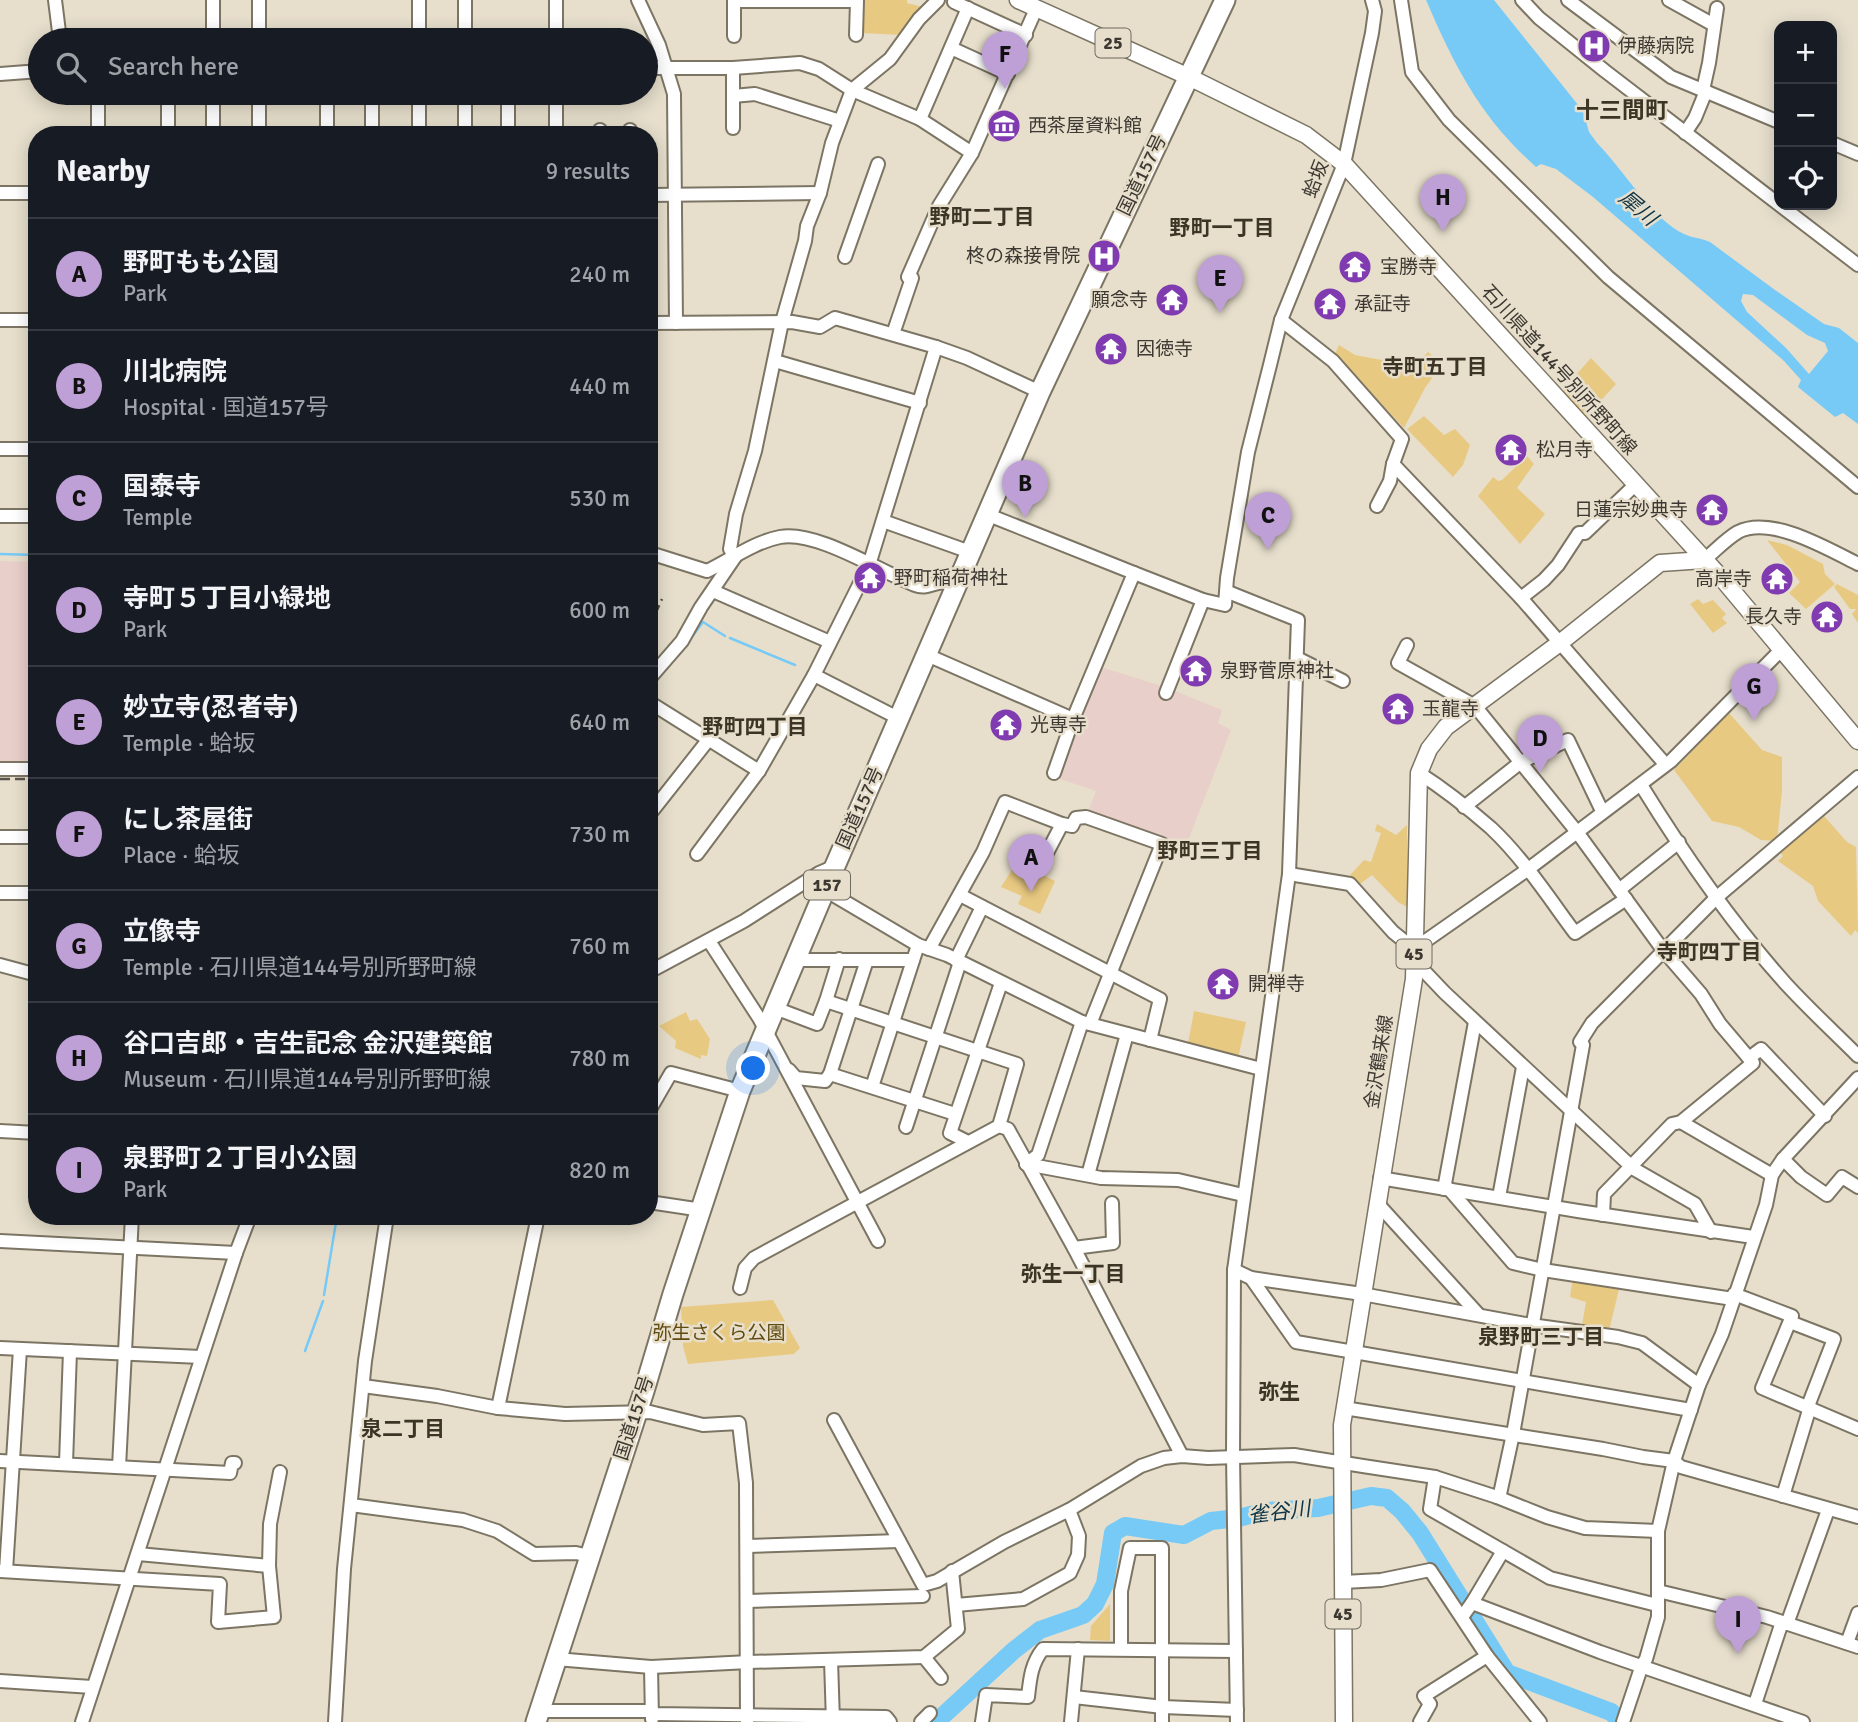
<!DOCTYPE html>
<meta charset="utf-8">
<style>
:root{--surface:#171b24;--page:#242831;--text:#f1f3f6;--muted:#9ea1a6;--line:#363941;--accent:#bea0d6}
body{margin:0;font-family:Signika,"Noto Sans JP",sans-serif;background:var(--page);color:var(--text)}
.controls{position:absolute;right:21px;top:21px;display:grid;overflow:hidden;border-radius:14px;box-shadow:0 4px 18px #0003}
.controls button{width:63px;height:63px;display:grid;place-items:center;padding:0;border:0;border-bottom:2px solid var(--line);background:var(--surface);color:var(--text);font:35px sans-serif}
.you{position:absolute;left:754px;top:1069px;width:24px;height:24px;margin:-18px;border:5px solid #fff;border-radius:50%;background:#1a73e8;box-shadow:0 0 0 10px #1a73e833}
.badge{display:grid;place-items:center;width:46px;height:46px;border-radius:50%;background:var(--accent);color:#111;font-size:23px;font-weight:700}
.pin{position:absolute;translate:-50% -58px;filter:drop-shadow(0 2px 4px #0008)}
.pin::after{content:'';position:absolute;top:37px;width:24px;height:21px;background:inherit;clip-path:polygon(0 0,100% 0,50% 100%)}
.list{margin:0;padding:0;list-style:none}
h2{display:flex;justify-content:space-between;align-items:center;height:91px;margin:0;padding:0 28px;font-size:30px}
h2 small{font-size:23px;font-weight:400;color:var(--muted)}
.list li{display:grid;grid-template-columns:46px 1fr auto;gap:21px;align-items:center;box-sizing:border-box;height:112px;padding:0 28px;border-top:2px solid var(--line)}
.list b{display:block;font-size:26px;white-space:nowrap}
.list p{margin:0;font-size:23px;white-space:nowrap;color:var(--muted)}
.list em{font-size:23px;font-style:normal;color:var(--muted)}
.icon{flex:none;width:38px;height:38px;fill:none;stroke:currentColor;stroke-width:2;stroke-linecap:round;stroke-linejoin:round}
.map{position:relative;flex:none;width:1858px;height:1722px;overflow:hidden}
.search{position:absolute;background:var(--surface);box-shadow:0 4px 18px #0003;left:28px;top:28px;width:630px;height:77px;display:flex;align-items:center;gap:18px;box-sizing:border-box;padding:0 24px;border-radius:38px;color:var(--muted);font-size:26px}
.panel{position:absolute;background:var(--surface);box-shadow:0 4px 18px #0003;left:28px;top:126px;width:630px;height:1099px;border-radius:28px}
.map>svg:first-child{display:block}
</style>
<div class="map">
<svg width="1858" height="1722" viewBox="0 0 1858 1722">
<rect width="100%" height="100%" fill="#e7dfcc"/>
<path fill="#dfcfe1" d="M649,326L653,485V554L649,568Z"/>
<g fill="#e9cfc9">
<path d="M0,561L37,562V761H0Z"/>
<path d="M1101,667L1165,687L1222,710L1218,723L1231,730L1186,846L1087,814L1096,791L1057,778Z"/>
</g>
<g fill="#e8c982">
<path d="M860,0H907V3L927,8L903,35L860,33Z"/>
<path d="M1339,345L1355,355L1387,361L1405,375L1428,352L1442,364L1425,388L1404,428L1335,354Z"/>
<path d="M1591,358L1616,384L1583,420L1560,393Z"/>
<path d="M1424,416L1444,435L1455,429L1470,445L1463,465L1453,477L1407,429Z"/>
<path d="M1527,456L1534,464L1517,488L1545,514L1520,544L1478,496L1493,477L1498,481L1502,480Z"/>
<path d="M1767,540L1787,545L1823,564L1825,574L1835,584L1806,609L1789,593L1800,582Z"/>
<path d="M1837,584L1858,595V623L1852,614L1856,609H1850L1834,587Z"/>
<path d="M1698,599L1703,604L1713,600L1726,614L1722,618L1727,623L1713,633L1690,604Z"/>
<path d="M1729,713L1762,750L1782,757V791L1777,841L1761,840L1739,827L1712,821L1674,770Z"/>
<path d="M1824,816L1847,842L1856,847L1858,933L1855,930L1851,936L1818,901L1813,886L1778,861L1783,856L1780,852L1818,818L1820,820Z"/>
<path d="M1377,824L1396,835L1407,825V907L1398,902L1372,875L1360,884L1350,875L1364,860L1371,862L1381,833L1375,831Z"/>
<path d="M1017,862L1055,881L1040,914L1018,904L1022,896L1001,887Z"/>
<path d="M1194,1011L1246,1022L1238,1058L1188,1043Z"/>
<path d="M686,1012L690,1021L697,1019L710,1039L707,1056L701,1055V1059L675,1048L676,1041L659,1026Z"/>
<path d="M1573,1277L1620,1285L1609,1331L1582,1325L1586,1302L1570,1297Z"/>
<path d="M773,1300L800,1348L794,1354L688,1364L683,1346L681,1307Z"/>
<path d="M1110,1604V1641L1090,1640L1091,1626Z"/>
</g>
<path fill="#77caf6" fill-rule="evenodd" d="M1426,0H1494L1583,111L1589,132L1597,143C1622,168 1653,220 1684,234C1692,238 1702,238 1710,242L1775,290L1824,324L1839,328L1858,343V424L1843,413L1835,417L1798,387L1801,380L1784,361L1593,197L1556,169L1541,164L1536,167C1480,117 1455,67 1426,0ZM1743,294L1753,295L1807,335L1825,343L1828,351L1809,374L1786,348L1747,312L1741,301Z"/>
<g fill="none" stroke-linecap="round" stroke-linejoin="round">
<g stroke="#77caf6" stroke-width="2.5">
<path d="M0,554L37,555"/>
<path d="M691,638L703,622L725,636"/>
<path d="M730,638L795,665"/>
<path d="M649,689L668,667"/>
<path d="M324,1295L337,1216"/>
<path d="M305,1351L323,1301"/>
</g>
<path stroke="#77caf6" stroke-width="18" d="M936,1722L1013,1651L1040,1630L1083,1615L1095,1604L1105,1584L1113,1533L1125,1526L1184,1535L1211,1521L1238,1518L1267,1511L1318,1508L1371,1496L1387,1498L1402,1511L1420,1533L1507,1673L1611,1712L1622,1722"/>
<defs>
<g id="minor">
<path d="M55,0L60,40"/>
<path d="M213,0V40"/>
<path d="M259,0V40"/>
<path d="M419,0V40"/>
<path d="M556,0V40"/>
<path d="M638,0L659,45L674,94L676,323"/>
<path d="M734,0V36"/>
<path d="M1401,0L1412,72L1449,120L1608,277L1858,487"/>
<path d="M1522,0L1539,18L1605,71L1858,265"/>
<path d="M1568,0L1671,77L1779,122"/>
<path d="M1669,0L1714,25"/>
<path d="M734,1H857L856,35"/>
<path d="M954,2L1026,35"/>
<path d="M465,40V0"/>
<path d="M951,48L1008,74"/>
<path d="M646,68H733L800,63L819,69L852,90L920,119L972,153"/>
<path d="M733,68V128"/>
<path d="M0,74L40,71"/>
<path d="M1703,90L1709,63L1717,8"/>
<path d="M168,93V135"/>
<path d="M213,93V135"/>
<path d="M327,93V135"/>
<path d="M372,93V135"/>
<path d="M419,93V135"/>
<path d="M508,93V135"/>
<path d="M556,93V135"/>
<path d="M733,96L755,94L840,121"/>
<path d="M920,119L968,8"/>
<path d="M630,130V135"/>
<path d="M1685,133L1695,118L1706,91"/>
<path d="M98,135V93"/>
<path d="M259,135V93"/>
<path d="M465,135V93"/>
<path d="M600,135V130"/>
<path d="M1832,143L1858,154"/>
<path d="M0,193H37"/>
<path d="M649,195L820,193"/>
<path d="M845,257L878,164"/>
<path d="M908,277L939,206L972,153L1036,9"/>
<path d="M0,320H37"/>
<path d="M1281,320L1333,361L1402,439L1393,464L1390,481L1377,506"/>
<path d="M649,323L792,322L820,327L835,318L936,347L967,358L1040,392"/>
<path d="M893,334L912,278"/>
<path d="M775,361L920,403"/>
<path d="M0,449H37"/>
<path d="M1393,464L1521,598L1665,764"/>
<path d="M986,514L1134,573L1203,600L1225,605L1227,578L1248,452L1270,365L1281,320L1344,164L1372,33L1375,11L1372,0"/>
<path d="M0,516H37"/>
<path d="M883,521L970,552"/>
<path d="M653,554L707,571C730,560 754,542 780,537C816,530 879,571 915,585C930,591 936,577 955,585"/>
<path d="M735,557L730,549L736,514L755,451L782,322L805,241L807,226L820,193L832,143L852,90L890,59L919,19L938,0"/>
<path d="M1704,560C1715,551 1726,539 1738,532C1771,515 1828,549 1858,564"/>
<path d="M713,591L830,642"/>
<path d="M1228,592L1298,620L1289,874L1234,1270L1233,1456L1237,1722"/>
<path d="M1521,598L1544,580L1558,565L1579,533H1585L1635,485"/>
<path d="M1407,645L1398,663L1475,706L1577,832L1663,950L1701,994L1720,1024L1753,1063L1681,1122L1672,1124L1604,1194L1603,1215"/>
<path d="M927,655L1073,719"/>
<path d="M1297,658L1343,681"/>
<path d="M814,675L900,719"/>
<path d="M649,679L682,641L701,607L735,557"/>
<path d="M1166,693L1203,600"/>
<path d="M649,702L759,771"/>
<path d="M0,769H37"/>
<path d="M1054,773L1073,719L1134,573"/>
<path d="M1419,773C1444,789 1468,808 1491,828C1523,858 1549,898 1575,933L1626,899"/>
<path d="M1641,785C1683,853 1733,925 1786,984C1809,1009 1834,1032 1858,1056"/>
<path d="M1464,807L1521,762L1568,740L1602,811"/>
<path d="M649,815L709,739"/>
<path d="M0,837H37"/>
<path d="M697,854L759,771L814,675L869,565L936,347"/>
<path d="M1038,870L1062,824"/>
<path d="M1289,874L1350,884L1393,932L1414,949L1527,870L1671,761L1782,649"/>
<path d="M825,890L918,945L947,955L1082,1022L1261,1069"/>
<path d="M1619,890L1679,842"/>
<path d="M0,893H37"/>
<path d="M960,895L1160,999L1150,1040"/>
<path d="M709,941L759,1018L878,1241"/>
<path d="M929,949L983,852L1005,802L1062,824L1072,826L1076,818L1086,817L1162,844L1090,1024"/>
<path d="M1416,952L1424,971L1445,993L1634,1169L1695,1204L1711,1232"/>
<path d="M797,960H913"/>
<path d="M956,960L982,907"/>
<path d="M0,965L37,975"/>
<path d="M649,972L744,921L819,873L835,866"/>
<path d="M826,1001L839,959"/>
<path d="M1580,1042L1592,1023L1717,897L1858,777"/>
<path d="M1749,1058L1761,1049L1825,1116"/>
<path d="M789,1070L796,1078L825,1081L830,1074L955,1114"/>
<path d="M830,1074L867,960"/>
<path d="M872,1087L918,945"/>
<path d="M649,1111L671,1073L740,1091"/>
<path d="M1681,1122L1772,1175"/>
<path d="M999,1126L1008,1129L1074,1248L1182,1456"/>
<path d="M906,1127L960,962"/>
<path d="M0,1131L37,1133"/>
<path d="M968,1142L950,1133L1001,983"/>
<path d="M1783,1159L1801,1177L1827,1195L1842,1177L1858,1187"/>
<path d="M1026,1164L1101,1178L1178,1180L1243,1195"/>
<path d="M1026,1164L1038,1155L1082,1022"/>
<path d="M1088,1175L1127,1034"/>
<path d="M1380,1178L1578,1211L1753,1237"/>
<path d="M1444,1189L1475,1022"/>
<path d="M1449,1189L1513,1263L1543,1270L1733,1299"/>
<path d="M1499,1197L1523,1067"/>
<path d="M649,1202L702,1210"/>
<path d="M1377,1203L1478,1314"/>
<path d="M0,1241L236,1253"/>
<path d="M1074,1248L1113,1243L1112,1203"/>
<path d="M1234,1270L1251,1278L1362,1294L1531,1325L1618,1337L1642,1343L1699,1385"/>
<path d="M1251,1278L1296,1342L1691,1410"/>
<path d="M740,1288L745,1268L754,1258L999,1126L1017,1064L826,1001L817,1024L775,1008"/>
<path d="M1734,1294L1792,1316L1762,1388L1858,1429"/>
<path d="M1790,1322L1834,1339L1808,1406"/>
<path d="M0,1348L201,1357"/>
<path d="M363,1386L437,1396L498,1408L565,1414L650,1412L703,1425L739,1423L746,1483L747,1722"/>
<path d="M498,1408L538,1216"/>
<path d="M1344,1408L1603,1449L1643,1457L1674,1461L1681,1467L1858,1517"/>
<path d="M834,1420L923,1585L937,1581L1004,1542L1069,1510L1141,1466L1164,1458L1182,1456L1208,1458L1294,1455L1363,1466L1435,1477L1497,1497L1547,1517L1585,1528L1658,1531"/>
<path d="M0,1461L230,1473L232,1463H235"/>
<path d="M66,1463L70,1351"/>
<path d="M119,1467L132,1216"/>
<path d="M1435,1477L1430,1509L1550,1578L1657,1605"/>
<path d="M1783,1496L1810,1407"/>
<path d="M1497,1497L1500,1494L1513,1434L1583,1045"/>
<path d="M351,1505L463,1520L497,1531L534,1554L576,1553L589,1556"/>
<path d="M747,1546L899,1541"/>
<path d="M138,1554L269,1566"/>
<path d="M0,1571L220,1584L218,1622L274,1617L269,1566L270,1524L280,1472"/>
<path d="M6,1571L20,1349"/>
<path d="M1343,1582L1381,1580L1430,1570L1487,1656L1540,1722"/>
<path d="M1658,1591L1767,1617L1858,1647"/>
<path d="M748,1601L923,1596"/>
<path d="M1472,1603L1503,1551"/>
<path d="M956,1605L1023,1599L1070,1573L1078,1555L1079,1536L1069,1510"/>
<path d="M1462,1617L1472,1603L1600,1652L1803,1722"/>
<path d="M1787,1624L1828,1510"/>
<path d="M1847,1643L1858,1613"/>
<path d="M1121,1648V1591L1130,1548H1162V1722"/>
<path d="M924,1657L941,1678"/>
<path d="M556,1659L651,1667L749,1662L924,1657L958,1629L952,1571"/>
<path d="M831,1660L833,1722"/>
<path d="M651,1667L652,1719"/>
<path d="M0,1681L92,1687"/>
<path d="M1074,1697L1163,1707L1237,1710"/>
<path d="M1755,1704L1782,1622"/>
<path d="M540,1711H652L655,1714L886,1717L890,1722"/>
<path d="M82,1722L236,1253L250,1216"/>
<path d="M335,1722L344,1569L365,1361L387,1216"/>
<path d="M921,1722L930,1713"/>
<path d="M982,1722L986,1695L1028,1697C1030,1679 1031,1664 1043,1649L1236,1651"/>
<path d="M1071,1722L1078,1649"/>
<path d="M1420,1722L1430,1704L1424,1696L1487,1656"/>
<path d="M1623,1722L1642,1665L1646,1659L1658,1617V1531L1674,1461L1699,1385L1722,1334L1766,1205L1772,1175L1783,1159L1858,1078"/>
</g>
<g id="major">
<path d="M1018,0L1189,77L1306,135L1344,164L1725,582L1858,741"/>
<path d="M1344,1722L1342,1425L1414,979L1419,773L1429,749L1446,727L1561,642L1660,563L1704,560"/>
</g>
<path id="highway" d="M536,1722L644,1391L673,1294L740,1091L835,866L1040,392L1225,0"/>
</defs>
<use href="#minor" stroke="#7c7564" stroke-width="16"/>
<use href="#major" stroke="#7c7564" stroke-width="19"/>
<use href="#highway" stroke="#7c7564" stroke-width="23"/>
<use href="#minor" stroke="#fff" stroke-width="12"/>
<use href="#major" stroke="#fff" stroke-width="16"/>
<use href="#highway" stroke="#fff" stroke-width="19"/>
<g stroke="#5a554c" stroke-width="2.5" stroke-dasharray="10 5" stroke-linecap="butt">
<path d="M649,628L662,599"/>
<path d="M0,779H37"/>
</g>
</g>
<defs>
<symbol id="hospital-disc" viewBox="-11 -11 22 22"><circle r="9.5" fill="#7f3baf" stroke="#e7dfcc"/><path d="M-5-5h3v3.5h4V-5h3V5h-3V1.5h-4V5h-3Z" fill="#fff"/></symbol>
<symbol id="museum-disc" viewBox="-11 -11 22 22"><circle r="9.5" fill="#7f3baf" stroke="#e7dfcc"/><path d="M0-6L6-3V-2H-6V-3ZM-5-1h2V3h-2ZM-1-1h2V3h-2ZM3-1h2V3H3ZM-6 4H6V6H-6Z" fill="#fff"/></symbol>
<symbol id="temple-disc" viewBox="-11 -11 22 22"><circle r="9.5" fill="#7f3baf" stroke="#e7dfcc"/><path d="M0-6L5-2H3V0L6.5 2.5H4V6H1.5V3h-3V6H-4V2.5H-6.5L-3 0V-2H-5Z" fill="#fff"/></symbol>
</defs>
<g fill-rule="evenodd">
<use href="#hospital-disc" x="1575" y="27" width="38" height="38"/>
<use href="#museum-disc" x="985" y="107" width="38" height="38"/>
<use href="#hospital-disc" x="1085" y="237" width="38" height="38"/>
<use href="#temple-disc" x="1336" y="248" width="38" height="38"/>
<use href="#temple-disc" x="1153" y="281" width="38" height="38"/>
<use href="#temple-disc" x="1311" y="285" width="38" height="38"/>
<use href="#temple-disc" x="1092" y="330" width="38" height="38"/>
<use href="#temple-disc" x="1492" y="431" width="38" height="38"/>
<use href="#temple-disc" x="1693" y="491" width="38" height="38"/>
<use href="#temple-disc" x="851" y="559" width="38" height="38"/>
<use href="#temple-disc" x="1758" y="560" width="38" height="38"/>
<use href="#temple-disc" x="1808" y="598" width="38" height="38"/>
<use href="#temple-disc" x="1177" y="652" width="38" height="38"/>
<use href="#temple-disc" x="1379" y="690" width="38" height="38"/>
<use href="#temple-disc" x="987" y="706" width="38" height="38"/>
<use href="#temple-disc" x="1204" y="965" width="38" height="38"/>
</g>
<g text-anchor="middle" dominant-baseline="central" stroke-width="5" stroke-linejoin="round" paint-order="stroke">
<g fill="#e7dfcc" stroke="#706b60" stroke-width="2">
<rect x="1095.5" y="28.5" width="35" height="29" rx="5"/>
<rect x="804" y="870.5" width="46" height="29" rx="5"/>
<rect x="1396.5" y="939.5" width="35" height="29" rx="5"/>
<rect x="1325.5" y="1599.5" width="35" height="29" rx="5"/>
</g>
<g font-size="18" font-weight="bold" fill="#3d3932">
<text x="1113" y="43">25</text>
<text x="827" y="885">157</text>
<text x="1414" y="954">45</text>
<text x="1343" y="1614">45</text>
</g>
<g font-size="19" fill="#3d3932" stroke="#e7dfcc" text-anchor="start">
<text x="1618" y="46">伊藤病院</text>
<text x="1028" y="126">西茶屋資料館</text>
<text x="1080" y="256" text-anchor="end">柊の森接骨院</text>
<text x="1380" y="267">宝勝寺</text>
<text x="1148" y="300" text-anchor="end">願念寺</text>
<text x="1354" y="304">承証寺</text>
<text x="1136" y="349">因徳寺</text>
<text x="1536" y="450">松月寺</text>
<text x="1688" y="510" text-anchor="end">日蓮宗妙典寺</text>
<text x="894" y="578">野町稲荷神社</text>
<text x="1752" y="579" text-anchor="end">高岸寺</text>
<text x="1802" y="617" text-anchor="end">長久寺</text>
<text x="1220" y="671">泉野菅原神社</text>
<text x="1422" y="709">玉龍寺</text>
<text x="1030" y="725">光専寺</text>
<text x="1248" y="984">開禅寺</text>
</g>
<g font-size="19" fill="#3d3932" stroke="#e7dfcc">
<text transform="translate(1142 175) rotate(-64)">国道157号</text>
<text transform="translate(1316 179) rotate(-69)">蛤坂</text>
<text transform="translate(1559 370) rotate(48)">石川県道144号別所野町線</text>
<text transform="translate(860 808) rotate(-66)">国道157号</text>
<text transform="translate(1379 1062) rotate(-81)">金沢鶴来線</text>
<text transform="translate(634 1418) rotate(-72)">国道157号</text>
</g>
<g font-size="19" fill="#614b10" stroke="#e7dfcc">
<text x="719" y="1333">弥生さくら公園</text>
</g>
<g font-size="21" font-style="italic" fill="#0e3446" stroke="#e7dfcc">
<text transform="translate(1638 208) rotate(40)">犀川</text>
<text transform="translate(1279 1512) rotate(-7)">雀谷川</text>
</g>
<g font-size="21" font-weight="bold" fill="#3c3526" stroke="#e7dfcc">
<text x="982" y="217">野町二丁目</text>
<text x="1222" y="228">野町一丁目</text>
<text x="1435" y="367">寺町五丁目</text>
<text x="755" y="727">野町四丁目</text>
<text x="1210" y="851">野町三丁目</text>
<text x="1709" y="952">寺町四丁目</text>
<text x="1073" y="1274">弥生一丁目</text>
<text x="1541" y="1337">泉野町三丁目</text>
<text x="1279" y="1392">弥生</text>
<text x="403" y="1429">泉二丁目</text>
</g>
<g font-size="23" font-weight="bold" fill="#3c3526" stroke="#e7dfcc">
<text x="1622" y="110">十三間町</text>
</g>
</g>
</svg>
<div class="controls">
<button>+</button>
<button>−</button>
<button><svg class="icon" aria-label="locate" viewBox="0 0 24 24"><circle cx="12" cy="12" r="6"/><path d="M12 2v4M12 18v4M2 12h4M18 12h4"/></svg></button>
</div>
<div class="you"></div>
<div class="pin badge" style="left:1031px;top:892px">A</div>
<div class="pin badge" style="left:1025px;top:518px">B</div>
<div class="pin badge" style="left:1268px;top:550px">C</div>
<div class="pin badge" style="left:1540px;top:773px">D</div>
<div class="pin badge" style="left:1220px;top:313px">E</div>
<div class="pin badge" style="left:1005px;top:89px">F</div>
<div class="pin badge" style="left:1754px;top:721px">G</div>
<div class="pin badge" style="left:1443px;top:232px">H</div>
<div class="pin badge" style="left:1738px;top:1654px">I</div>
<div class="search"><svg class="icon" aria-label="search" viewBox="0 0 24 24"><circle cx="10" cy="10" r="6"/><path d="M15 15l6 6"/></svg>Search here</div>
<section class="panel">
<h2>Nearby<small>9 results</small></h2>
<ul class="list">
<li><span class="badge">A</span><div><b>野町もも公園</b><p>Park</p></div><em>240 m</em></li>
<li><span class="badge">B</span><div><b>川北病院</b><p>Hospital · 国道157号</p></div><em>440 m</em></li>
<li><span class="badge">C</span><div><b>国泰寺</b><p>Temple</p></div><em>530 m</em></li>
<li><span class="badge">D</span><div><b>寺町５丁目小緑地</b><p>Park</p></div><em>600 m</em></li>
<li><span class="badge">E</span><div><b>妙立寺(忍者寺)</b><p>Temple · 蛤坂</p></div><em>640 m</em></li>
<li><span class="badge">F</span><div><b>にし茶屋街</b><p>Place · 蛤坂</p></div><em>730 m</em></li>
<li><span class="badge">G</span><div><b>立像寺</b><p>Temple · 石川県道144号別所野町線</p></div><em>760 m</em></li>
<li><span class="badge">H</span><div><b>谷口吉郎・吉生記念 金沢建築館</b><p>Museum · 石川県道144号別所野町線</p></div><em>780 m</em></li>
<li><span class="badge">I</span><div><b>泉野町２丁目小公園</b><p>Park</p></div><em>820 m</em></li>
</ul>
</section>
</div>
